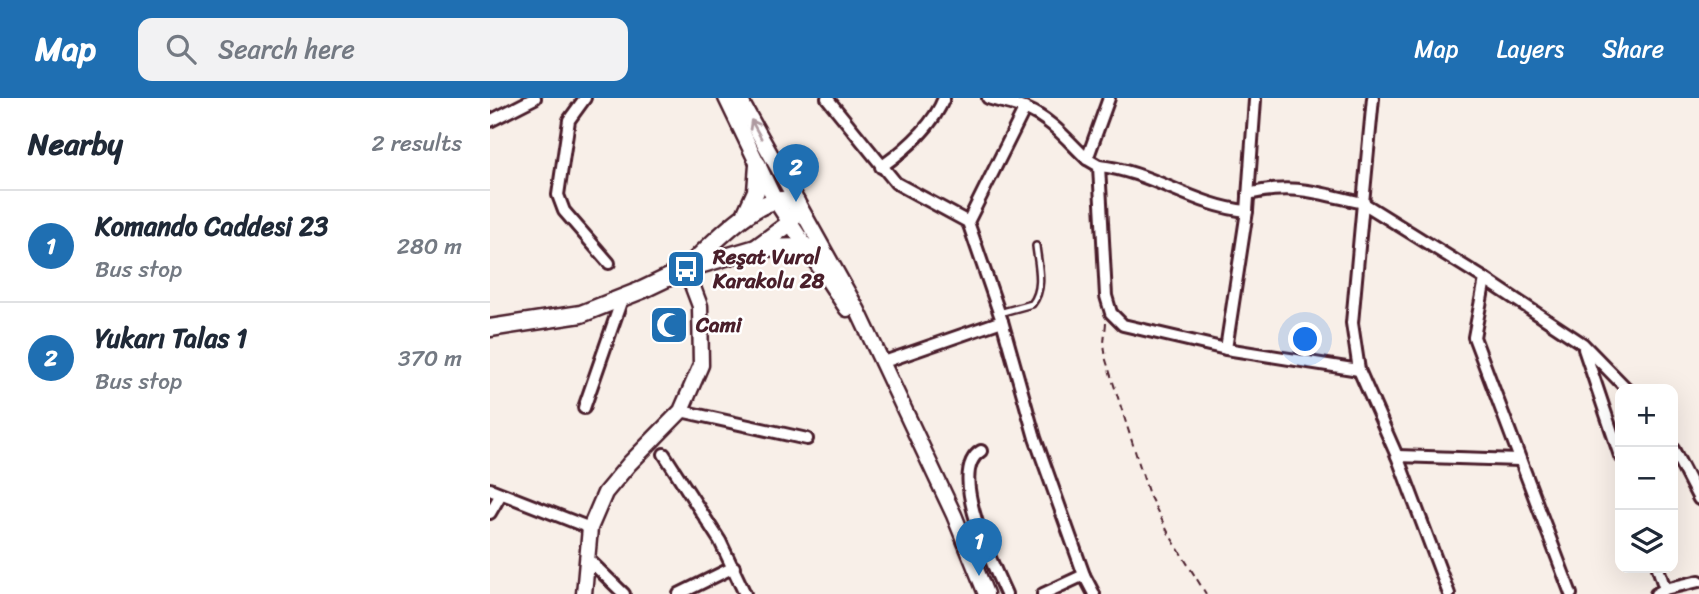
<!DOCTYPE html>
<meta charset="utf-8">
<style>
:root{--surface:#fff;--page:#f2f2f3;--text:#1f2937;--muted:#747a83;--line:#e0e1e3;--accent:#1f6fb2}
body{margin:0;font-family:Sriracha,sans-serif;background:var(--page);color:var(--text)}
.controls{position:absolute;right:21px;bottom:21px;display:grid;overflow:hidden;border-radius:14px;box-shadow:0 7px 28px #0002}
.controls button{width:63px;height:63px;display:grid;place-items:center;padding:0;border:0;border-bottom:2px solid var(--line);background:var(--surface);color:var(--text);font:35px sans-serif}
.you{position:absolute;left:816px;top:242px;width:24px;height:24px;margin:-18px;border:5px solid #fff;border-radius:50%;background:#1a73e8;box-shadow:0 0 0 10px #1a73e833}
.badge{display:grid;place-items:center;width:46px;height:46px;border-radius:50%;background:var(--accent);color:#fff;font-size:23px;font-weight:700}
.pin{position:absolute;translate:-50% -58px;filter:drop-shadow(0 2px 4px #0008)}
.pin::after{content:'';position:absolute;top:37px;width:24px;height:21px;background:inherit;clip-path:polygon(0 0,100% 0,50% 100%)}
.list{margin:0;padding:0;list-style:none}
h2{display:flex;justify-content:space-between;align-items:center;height:91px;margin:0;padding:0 28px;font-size:30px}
h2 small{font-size:23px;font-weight:400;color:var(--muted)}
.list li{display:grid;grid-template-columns:46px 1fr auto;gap:21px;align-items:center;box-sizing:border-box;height:112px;padding:0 28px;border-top:2px solid var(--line)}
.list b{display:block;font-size:26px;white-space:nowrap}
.list p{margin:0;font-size:23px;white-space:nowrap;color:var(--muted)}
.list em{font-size:23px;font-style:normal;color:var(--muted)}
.icon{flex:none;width:38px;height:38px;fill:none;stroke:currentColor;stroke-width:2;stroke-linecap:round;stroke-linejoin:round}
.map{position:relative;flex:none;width:1209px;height:496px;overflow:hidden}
header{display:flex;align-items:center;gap:42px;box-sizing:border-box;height:98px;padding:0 35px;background:var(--accent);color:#fff}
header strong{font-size:33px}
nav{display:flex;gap:38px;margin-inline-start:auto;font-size:24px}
.search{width:490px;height:63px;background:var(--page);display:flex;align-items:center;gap:18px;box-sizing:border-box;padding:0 24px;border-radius:14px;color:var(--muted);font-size:26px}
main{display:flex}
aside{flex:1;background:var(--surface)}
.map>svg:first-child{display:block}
</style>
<header>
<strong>Map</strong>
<div class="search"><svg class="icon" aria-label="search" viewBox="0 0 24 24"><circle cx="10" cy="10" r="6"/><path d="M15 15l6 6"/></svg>Search here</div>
<nav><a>Map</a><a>Layers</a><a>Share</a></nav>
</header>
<main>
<aside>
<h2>Nearby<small>2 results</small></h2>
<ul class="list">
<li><span class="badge">1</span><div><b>Komando Caddesi 23</b><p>Bus stop</p></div><em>280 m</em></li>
<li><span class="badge">2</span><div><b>Yukarı Talas 1</b><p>Bus stop</p></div><em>370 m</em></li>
</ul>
</aside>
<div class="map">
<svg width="1209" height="496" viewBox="0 0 1209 496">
<rect width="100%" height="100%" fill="#f8efe8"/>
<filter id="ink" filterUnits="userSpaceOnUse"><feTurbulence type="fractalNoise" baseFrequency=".0143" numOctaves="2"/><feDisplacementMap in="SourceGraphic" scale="14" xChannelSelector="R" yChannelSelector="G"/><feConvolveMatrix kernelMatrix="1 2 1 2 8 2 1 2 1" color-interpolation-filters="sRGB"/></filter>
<g filter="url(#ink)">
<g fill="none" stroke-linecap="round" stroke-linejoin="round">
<defs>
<path id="service" d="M509,215L542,206C555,190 548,167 546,148"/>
<g id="minor">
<path d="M95,0L79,22L68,97L74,113L119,165"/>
<path d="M337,0L406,85L478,124"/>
<path d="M498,0C510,4 524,6 536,11C561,21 578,43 597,61L619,0"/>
<path d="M0,23L45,0"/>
<path d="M597,61L609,68L616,198L621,215L633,227L736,251L757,113L765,2"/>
<path d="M609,68C661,73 704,108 757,113"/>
<path d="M391,69C415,52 443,29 454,0"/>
<path d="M758,96C804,85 828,95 873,105L883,0"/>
<path d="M995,181L1093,246L1137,291"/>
<path d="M512,223L545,340L594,477L553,496"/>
<path d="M736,251L869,272L862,225L873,105L995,181L984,239L1081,496"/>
<path d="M1094,251L1130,358"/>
<path d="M391,265L512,223L478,124L535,10"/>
<path d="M869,272L907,358L959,496"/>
<path d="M94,310L133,198"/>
<path d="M191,313L317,341"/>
<path d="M1183,351L1209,401"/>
<path d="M491,353C456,373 504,469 516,496"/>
<path d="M174,356L230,443L255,496"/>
<path d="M907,358L1029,362"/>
<path d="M0,391L100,430"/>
<path d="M0,415L11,396"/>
<path d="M97,460L134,496"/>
<path d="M1168,470L1175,491"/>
<path d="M594,477L604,496"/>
<path d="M189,496L244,469"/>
<path d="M1166,496L1175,491L1209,483"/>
</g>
<g id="tertiary">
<path d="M236,0L285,102L357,211"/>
<path d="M249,0L368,213L464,417L496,496"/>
<path d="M94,496L100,430L115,395L139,366L191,313L211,267L210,208L196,171"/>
</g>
<g id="secondary">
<path d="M255,117L266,93L268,67"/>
<path d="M266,150L317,149"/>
<path d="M0,230L91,216L152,192L196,171L266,150L300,125L307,112L306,104C272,89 219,150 196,171"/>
</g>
</defs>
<use href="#service" stroke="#4a1f2b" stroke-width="10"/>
<use href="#minor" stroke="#4a1f2b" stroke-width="16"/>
<use href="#tertiary" stroke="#4a1f2b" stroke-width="19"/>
<use href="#secondary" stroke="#4a1f2b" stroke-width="21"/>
<path stroke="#4a1f2b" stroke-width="2" stroke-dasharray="7 5" stroke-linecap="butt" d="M616,225L614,245L616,262L659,397L679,436L716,496"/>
<use href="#service" stroke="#fff" stroke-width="5"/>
<use href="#minor" stroke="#fff" stroke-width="10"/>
<use href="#tertiary" stroke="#fff" stroke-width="14"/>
<use href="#secondary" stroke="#fff" stroke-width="16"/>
</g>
<defs><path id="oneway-shaft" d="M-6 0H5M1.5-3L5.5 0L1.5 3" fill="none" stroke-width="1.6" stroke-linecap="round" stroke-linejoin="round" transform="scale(1.75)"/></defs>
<use stroke="#ae9aa0" href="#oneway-shaft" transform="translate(266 31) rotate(-119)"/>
</g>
<defs>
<symbol id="bus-square" viewBox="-11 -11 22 22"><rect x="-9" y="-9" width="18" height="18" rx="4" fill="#1f6fb2" stroke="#fff"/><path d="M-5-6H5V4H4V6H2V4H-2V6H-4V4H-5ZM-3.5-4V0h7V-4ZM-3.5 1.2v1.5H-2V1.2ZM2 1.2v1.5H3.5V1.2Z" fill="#fff"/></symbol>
<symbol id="mosque-square" viewBox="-11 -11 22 22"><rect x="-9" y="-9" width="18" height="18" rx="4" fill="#1f6fb2" stroke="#fff"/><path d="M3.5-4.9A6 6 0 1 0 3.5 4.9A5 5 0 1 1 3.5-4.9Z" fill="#fff"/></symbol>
</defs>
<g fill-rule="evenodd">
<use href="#bus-square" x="174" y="149" width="44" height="44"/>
<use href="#mosque-square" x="157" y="205" width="44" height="44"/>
</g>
<g text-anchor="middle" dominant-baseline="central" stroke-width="5" stroke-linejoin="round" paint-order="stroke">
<g font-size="21" font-weight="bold" fill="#4a1f2b" stroke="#fff" text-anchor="start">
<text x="223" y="159">Reşat Vural<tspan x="223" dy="24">Karakolu 28</tspan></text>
<text x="206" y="227">Cami</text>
</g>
</g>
</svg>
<div class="controls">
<button>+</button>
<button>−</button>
<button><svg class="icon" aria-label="layers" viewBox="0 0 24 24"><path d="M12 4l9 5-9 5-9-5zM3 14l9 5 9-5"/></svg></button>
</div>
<div class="you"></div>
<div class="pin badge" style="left:489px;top:478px">1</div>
<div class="pin badge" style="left:306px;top:104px">2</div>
</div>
</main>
